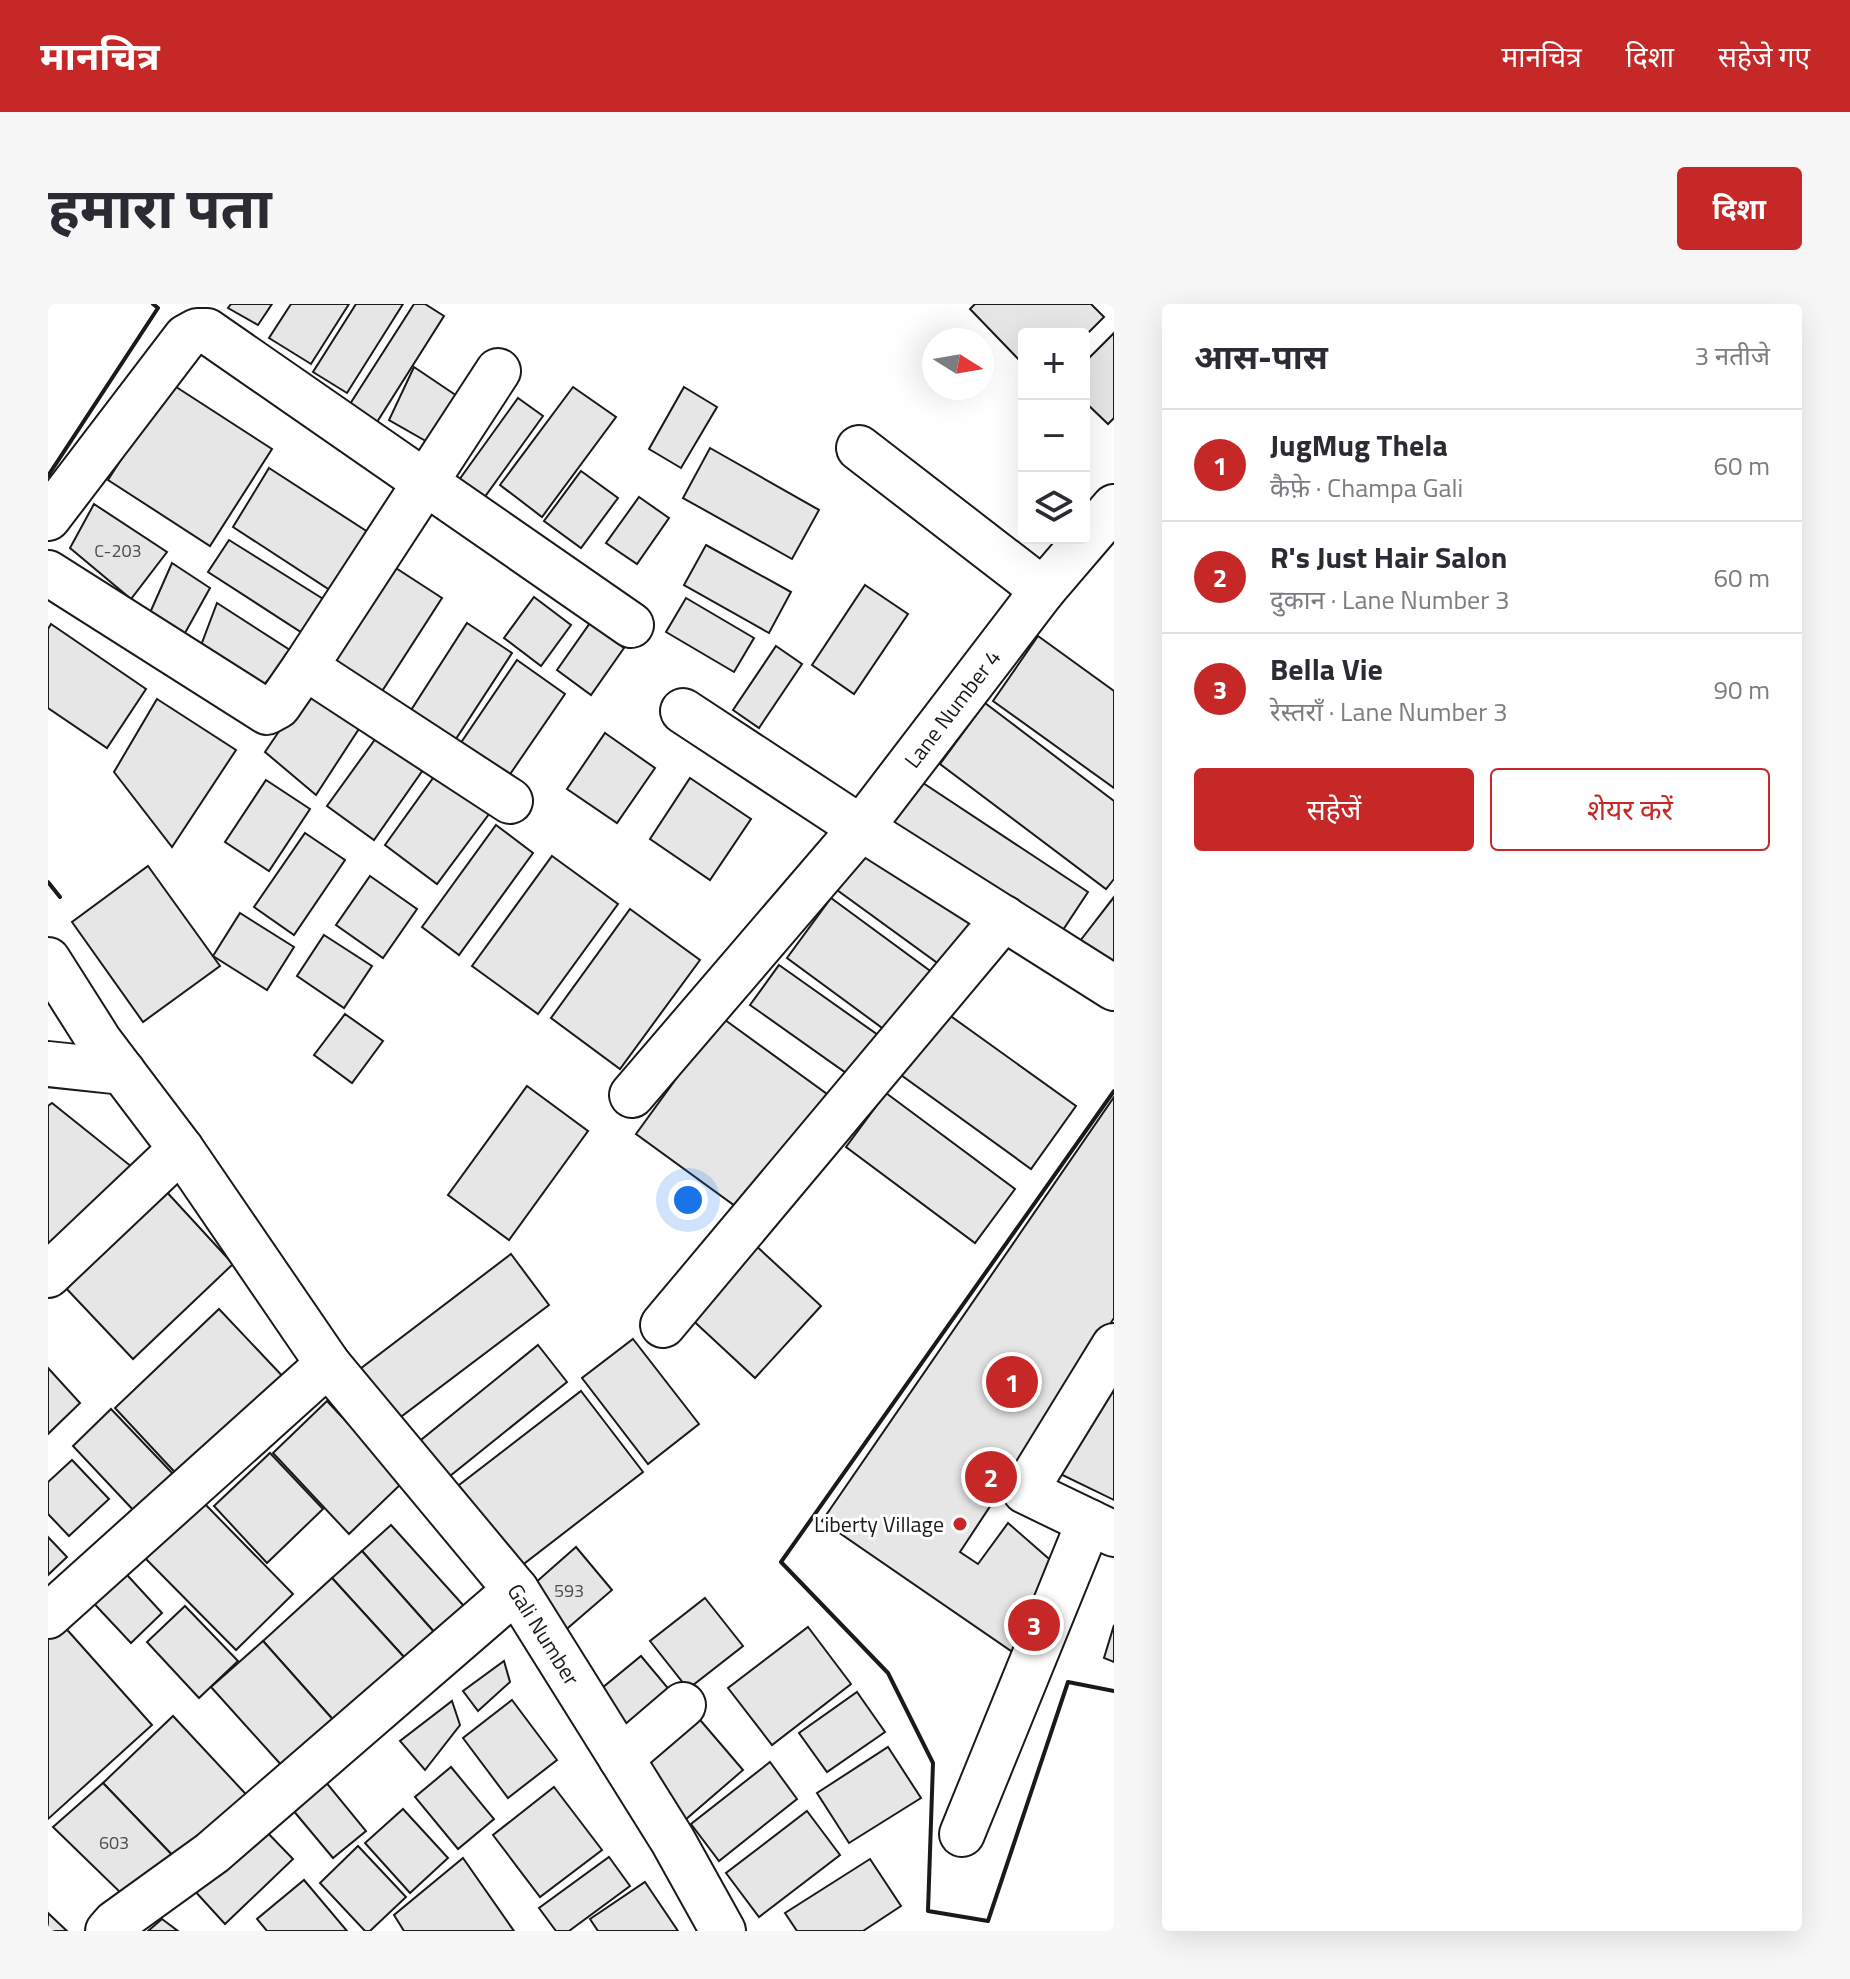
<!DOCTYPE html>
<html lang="hi">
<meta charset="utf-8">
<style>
:root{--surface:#fff;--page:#f7f7f7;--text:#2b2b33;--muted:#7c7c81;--line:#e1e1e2;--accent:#c62828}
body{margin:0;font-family:"Titillium Web","Noto Sans Devanagari",sans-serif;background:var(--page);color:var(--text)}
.controls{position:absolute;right:24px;top:24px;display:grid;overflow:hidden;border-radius:8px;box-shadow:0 8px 32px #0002}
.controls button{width:72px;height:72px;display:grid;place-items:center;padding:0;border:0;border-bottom:2px solid var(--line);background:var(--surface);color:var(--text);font:40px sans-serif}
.compass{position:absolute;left:874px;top:24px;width:72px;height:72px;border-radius:50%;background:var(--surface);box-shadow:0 8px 32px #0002;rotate:101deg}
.you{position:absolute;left:640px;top:896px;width:28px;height:28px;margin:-20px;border:6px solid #fff;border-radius:50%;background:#1a73e8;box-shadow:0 0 0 12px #1a73e833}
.badge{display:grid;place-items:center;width:52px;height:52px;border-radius:50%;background:var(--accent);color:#fff;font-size:26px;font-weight:700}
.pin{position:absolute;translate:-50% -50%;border:4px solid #fff;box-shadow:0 2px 8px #0006}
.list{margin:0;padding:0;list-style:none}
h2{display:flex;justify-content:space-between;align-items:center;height:104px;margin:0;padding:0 32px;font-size:34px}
h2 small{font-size:26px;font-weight:400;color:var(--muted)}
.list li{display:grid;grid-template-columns:52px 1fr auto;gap:24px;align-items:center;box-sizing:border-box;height:112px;padding:0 32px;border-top:2px solid var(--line)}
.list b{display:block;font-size:30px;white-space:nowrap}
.list p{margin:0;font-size:26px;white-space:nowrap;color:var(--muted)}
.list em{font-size:26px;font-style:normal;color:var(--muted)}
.actions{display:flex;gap:16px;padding:24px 32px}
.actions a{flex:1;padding:18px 0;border:2px solid var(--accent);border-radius:8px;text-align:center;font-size:28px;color:var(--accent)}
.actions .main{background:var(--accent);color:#fff}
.icon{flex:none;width:44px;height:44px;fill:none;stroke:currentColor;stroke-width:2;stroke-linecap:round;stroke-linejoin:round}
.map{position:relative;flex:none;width:1066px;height:1627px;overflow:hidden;border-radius:8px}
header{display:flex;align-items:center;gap:48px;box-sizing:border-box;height:112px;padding:0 40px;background:var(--accent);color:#fff}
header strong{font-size:38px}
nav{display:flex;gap:44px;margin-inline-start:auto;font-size:28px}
.intro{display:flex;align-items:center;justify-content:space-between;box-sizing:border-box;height:192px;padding:0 48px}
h1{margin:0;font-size:56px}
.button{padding:20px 36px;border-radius:8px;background:var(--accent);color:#fff;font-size:28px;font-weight:700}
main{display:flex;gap:48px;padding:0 48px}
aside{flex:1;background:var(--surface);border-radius:8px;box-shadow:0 8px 32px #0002}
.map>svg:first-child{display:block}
</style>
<header>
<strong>मानचित्र</strong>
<nav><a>मानचित्र</a><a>दिशा</a><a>सहेजे गए</a></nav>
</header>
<div class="intro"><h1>हमारा पता</h1><a class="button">दिशा</a></div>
<main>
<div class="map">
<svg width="1066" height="1627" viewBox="0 0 1066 1627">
<rect width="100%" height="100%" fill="#fff"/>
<g fill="#e6e6e6" stroke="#1a1a1a" stroke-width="2">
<path d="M183,0H224L210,21L180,4Z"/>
<path d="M243,0H301L263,60L221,34Z"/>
<path d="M308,0H355L299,89L265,68Z"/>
<path d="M366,0H377L396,12L329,118L302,100Z"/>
<path d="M927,0H1043L1056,13L1036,33V30H976V61L922,5Z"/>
<path d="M1066,29V114L1060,120L1036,97V59Z"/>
<path d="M366,63L412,94L383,140L341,116Z"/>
<path d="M122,79L224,145L162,242L60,176Z"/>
<path d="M525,83L568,113L494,213L452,181Z"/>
<path d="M636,83L669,103L633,164L601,145Z"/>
<path d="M470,94L495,112L436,194L411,176Z"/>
<path d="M662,144L771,206L744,255L635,194Z"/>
<path d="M221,164L323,230L285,288L185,223Z"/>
<path d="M533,167L570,194L533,244L496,217Z"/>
<path d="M591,193L621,214L589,260L558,239Z"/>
<path d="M46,200L119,248L83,295L22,244Z"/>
<path d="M181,236L280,298L259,332L160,268Z"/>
<path d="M658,241L743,288L721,329L636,281Z"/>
<path d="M337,257L394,294L329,395L272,358Z"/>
<path d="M124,259L162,284L132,338L101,311Z"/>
<path d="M817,281L860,310L806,390L764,361Z"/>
<path d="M486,293L523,321L493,362L456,334Z"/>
<path d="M638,294L706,334L686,368L618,328Z"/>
<path d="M169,299L245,348L213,384L152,344Z"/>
<path d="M419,319L464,349L402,444L358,414Z"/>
<path d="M542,319L576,344L543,391L509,366Z"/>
<path d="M3,320L98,385L59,444L0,404V325Z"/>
<path d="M990,332L1066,387V484L945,397Z"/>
<path d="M728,342L754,360L711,424L685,406Z"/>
<path d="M469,356L517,390L456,479L408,446Z"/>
<path d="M259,386L316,417L268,491L217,448Z"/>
<path d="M109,395L188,446L124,543L66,468Z"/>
<path d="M937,399L1066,497V575L1058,585L892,460Z"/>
<path d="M557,429L607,464L569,519L519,485Z"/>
<path d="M331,430L377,463L326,536L279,502Z"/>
<path d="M393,463L447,502L389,580L337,541Z"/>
<path d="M866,473L1040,588L1007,638L833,524Z"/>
<path d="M642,474L703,515L662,576L602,535Z"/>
<path d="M218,476L262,505L221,567L177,538Z"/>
<path d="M448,521L485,549L411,651L374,623Z"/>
<path d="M257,529L297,556L246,631L206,603Z"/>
<path d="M819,544L925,621L895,663L789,586Z"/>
<path d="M504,552L570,600L490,710L424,662Z"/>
<path d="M100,562L172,662L95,718L24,618Z"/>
<path d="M322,572L369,605L335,654L288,621Z"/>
<path d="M1066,593V663L1032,637Z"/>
<path d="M783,594L885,669L841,729L739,654Z"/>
<path d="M582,605L652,656L572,765L503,714Z"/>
<path d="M192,609L246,643L219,686L165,652Z"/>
<path d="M276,631L324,662L296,704L249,672Z"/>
<path d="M731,661L830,731L801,771L702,701Z"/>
<path d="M897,708L1028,802L983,865L853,771Z"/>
<path d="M297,710L335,737L304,779L266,751Z"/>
<path d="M673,713L779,790L694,907L588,830Z"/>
<path d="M479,782L540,827L461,936L400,891Z"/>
<path d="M838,789L967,885L927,939L798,843Z"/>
<path d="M1066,793V1014L912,1248L930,1260L960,1219L1008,1261L980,1302L992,1310L966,1349L774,1217Z"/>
<path d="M4,799L84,863L0,954V802Z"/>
<path d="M116,885L185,960L85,1055L15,981Z"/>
<path d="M704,938L773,1002L707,1074L638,1010Z"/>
<path d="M463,950L501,1001L350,1115L312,1065Z"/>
<path d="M171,1005L240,1078L135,1177L67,1104Z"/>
<path d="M585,1035L651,1120L600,1160L534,1074Z"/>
<path d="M490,1041L519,1078L397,1176L368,1140Z"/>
<path d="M1066,1057V1196L1000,1164Z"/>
<path d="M0,1064L32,1099L0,1130Z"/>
<path d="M533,1087L595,1168L464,1269L402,1188Z"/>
<path d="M279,1097L355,1178L301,1230L225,1149Z"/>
<path d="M63,1105L127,1172L88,1209L25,1142Z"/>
<path d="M222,1149L275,1205L219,1259L166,1202Z"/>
<path d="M24,1156L61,1195L21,1232L0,1210V1178Z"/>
<path d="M152,1195L245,1290L188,1346L95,1252Z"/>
<path d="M343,1221L424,1311L395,1338L314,1247Z"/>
<path d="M0,1233L19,1253L0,1271Z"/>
<path d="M528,1243L564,1286L514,1329L478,1287Z"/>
<path d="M314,1247L395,1338L366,1364L284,1274Z"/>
<path d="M69,1260L114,1309L83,1339L37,1290Z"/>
<path d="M284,1274L366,1364L296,1428L215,1337Z"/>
<path d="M657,1294L695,1342L640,1385L602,1337Z"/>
<path d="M137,1302L190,1357L151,1394L99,1338Z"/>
<path d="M14,1320L104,1421L0,1515V1333Z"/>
<path d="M1066,1321V1358L1056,1354Z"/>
<path d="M760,1323L803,1380L724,1441L680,1384Z"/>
<path d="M215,1337L296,1428L245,1474L163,1383Z"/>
<path d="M593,1352L624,1389L579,1426L548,1389Z"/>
<path d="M456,1357L462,1378L430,1407L415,1387Z"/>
<path d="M809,1388L837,1428L779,1468L751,1429Z"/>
<path d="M464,1396L509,1456L460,1494L415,1434Z"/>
<path d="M404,1397L412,1421L377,1466L352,1437Z"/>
<path d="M647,1410L695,1466L637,1516L589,1460Z"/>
<path d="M125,1412L208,1501L127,1554L55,1479Z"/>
<path d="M840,1443L873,1494L801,1539L769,1489Z"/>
<path d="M722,1458L749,1495L671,1557L643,1520Z"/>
<path d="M403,1463L446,1515L410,1545L367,1493Z"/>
<path d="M272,1471L318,1527L285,1554L239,1499Z"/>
<path d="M55,1479L127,1554L77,1593L5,1523Z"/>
<path d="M506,1483L554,1546L492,1593L445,1531Z"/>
<path d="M355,1505L400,1554L362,1589L317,1539Z"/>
<path d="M759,1507L792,1551L711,1613L678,1569Z"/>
<path d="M212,1521L245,1555L177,1620L145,1585Z"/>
<path d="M310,1542L358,1593L322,1627H317L272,1579Z"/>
<path d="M561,1553L582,1582L521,1627H508L491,1604Z"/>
<path d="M415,1554L466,1627H356L346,1611Z"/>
<path d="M822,1555L853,1602L815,1627H749L737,1609Z"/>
<path d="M256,1576L299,1627H219L209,1615Z"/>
<path d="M597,1578L630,1627H550L542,1615Z"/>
<path d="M0,1609L19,1627H0Z"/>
<path d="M114,1615L130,1627H100Z"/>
</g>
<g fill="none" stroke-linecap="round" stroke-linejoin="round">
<defs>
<g id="minor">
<path d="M811,144L995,286"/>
<path d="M0,214L138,33L149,27H159L583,321"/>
<path d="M0,269L219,408L230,402L257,363L450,67"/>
<path d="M257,363L462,497"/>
<path d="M635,407L813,524L1066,684"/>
<path id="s1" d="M0,656L52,738L133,845L280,1060L468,1286L625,1537L675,1627"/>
<path d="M0,760L75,768"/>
<path id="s2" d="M584,791L813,524L995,286L1066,203"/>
<path d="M0,971L133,845"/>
<path d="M615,1021L956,614"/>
<path d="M1066,1042L977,1187L1066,1230"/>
<path d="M0,1312L280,1060"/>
<path d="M573,1454L635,1401"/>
<path d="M914,1530L1041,1218"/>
<path d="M60,1627L67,1619L164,1549L468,1286"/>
</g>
</defs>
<use href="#minor" stroke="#1a1a1a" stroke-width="48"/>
<use href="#minor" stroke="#fff" stroke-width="44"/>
<g stroke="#1a1a1a" stroke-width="4">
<path d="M0,172L110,4L105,0"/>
<path d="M0,578L12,593"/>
<path d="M1066,787L733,1258L840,1369L885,1459L880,1607L940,1617L1020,1378L1066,1387"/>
</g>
</g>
<circle fill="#c62828" stroke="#fff" stroke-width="3" cx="912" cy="1220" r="8"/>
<g text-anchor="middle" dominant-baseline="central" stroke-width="6" stroke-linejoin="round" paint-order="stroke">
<g font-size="18" fill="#4d4d4d">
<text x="70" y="246">C-203</text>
<text x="521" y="1286">593</text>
<text x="66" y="1538">603</text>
</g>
<g font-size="22" fill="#1a1a1a" stroke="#fff">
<text stroke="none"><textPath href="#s2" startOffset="502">Lane Number 4</textPath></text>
<text stroke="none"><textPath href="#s1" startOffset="838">Gali Number</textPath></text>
</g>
<g font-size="22" fill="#1a1a1a" stroke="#fff" text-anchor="end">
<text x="896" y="1220">Liberty Village</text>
</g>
</g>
</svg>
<div class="controls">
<button>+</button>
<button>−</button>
<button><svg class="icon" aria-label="layers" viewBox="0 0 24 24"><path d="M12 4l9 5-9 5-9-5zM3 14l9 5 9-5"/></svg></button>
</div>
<svg class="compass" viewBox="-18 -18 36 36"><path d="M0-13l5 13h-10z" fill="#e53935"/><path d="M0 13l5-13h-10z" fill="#7c7c81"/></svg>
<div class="you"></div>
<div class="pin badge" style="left:964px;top:1078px">1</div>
<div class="pin badge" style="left:943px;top:1173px">2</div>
<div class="pin badge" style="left:986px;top:1321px">3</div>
</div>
<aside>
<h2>आस-पास<small>3 नतीजे</small></h2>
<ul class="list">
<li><span class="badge">1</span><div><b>JugMug Thela</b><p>कैफ़े · Champa Gali</p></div><em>60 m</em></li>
<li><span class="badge">2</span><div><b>R's Just Hair Salon</b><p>दुकान · Lane Number 3</p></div><em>60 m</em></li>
<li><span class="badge">3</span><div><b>Bella Vie</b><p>रेस्तराँ · Lane Number 3</p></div><em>90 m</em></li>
</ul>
<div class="actions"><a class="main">सहेजें</a><a>शेयर करें</a></div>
</aside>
</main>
